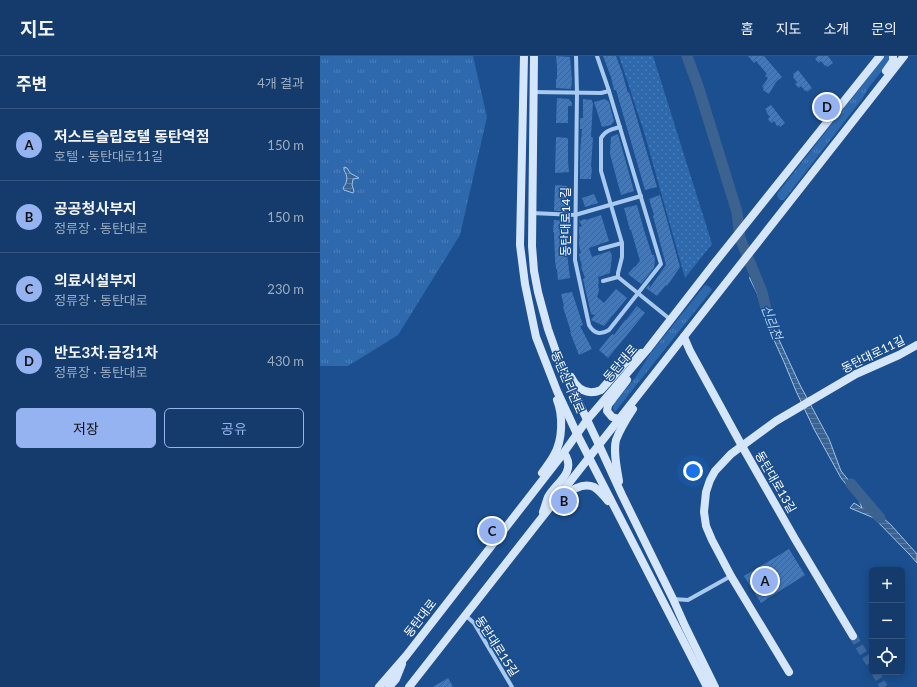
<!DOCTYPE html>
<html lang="ko">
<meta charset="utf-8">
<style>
:root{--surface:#143b6b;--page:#1d4271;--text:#f1f3f6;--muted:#9dadc1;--line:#33557e;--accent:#95b2f1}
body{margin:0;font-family:Lato,"Noto Sans KR",sans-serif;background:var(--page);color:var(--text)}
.controls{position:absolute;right:12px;bottom:12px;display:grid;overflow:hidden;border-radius:6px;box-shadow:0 2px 10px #0003}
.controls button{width:36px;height:36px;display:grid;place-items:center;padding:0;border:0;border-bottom:1px solid var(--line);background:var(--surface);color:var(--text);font:20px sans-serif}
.you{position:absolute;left:373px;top:415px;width:14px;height:14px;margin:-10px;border:3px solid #fff;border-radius:50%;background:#1a73e8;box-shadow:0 0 0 6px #1a73e833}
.badge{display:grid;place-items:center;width:26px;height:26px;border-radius:50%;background:var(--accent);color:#111;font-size:13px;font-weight:700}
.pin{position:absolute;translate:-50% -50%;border:2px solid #fff;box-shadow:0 1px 4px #0006}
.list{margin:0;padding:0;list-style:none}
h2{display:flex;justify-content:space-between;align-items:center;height:52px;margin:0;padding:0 16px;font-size:17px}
h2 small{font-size:13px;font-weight:400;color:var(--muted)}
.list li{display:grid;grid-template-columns:26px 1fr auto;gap:12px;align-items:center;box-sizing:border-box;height:72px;padding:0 16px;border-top:1px solid var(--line)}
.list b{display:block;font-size:15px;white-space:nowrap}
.list p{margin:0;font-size:13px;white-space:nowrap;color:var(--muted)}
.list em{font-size:13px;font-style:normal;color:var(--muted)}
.actions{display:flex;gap:8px;padding:12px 16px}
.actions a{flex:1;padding:9px 0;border:1px solid var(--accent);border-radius:6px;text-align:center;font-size:14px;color:var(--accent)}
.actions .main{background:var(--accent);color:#111}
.icon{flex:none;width:22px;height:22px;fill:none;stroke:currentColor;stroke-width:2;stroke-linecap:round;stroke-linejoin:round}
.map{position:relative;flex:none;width:597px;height:631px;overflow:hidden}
header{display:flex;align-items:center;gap:24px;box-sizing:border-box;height:56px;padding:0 20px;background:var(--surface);border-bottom:1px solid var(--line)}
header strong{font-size:19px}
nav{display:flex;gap:22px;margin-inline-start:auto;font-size:14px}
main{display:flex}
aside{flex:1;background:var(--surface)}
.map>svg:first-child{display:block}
</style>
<header>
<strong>지도</strong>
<nav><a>홈</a><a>지도</a><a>소개</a><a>문의</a></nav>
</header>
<main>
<aside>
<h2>주변<small>4개 결과</small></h2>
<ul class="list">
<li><span class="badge">A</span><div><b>저스트슬립호텔 동탄역점</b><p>호텔 · 동탄대로11길</p></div><em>150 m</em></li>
<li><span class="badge">B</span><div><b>공공청사부지</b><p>정류장 · 동탄대로</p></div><em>150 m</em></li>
<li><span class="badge">C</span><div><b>의료시설부지</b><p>정류장 · 동탄대로</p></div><em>230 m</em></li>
<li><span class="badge">D</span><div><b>반도3차.금강1차</b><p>정류장 · 동탄대로</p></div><em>430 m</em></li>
</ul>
<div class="actions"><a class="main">저장</a><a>공유</a></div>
</aside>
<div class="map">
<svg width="597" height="631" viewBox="0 0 597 631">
<defs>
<pattern id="grass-tufts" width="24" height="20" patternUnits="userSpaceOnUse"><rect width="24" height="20" fill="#2e69ad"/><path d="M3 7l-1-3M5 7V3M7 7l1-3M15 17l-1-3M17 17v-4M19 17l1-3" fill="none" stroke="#4d80b9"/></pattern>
<pattern id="park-dots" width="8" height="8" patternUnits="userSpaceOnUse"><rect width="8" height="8" fill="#2e69ad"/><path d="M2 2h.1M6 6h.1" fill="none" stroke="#4d80b9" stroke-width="1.8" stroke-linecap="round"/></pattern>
<pattern id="water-rules" width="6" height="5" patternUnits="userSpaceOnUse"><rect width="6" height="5" fill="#3c6290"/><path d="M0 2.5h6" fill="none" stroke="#597aa1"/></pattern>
<pattern id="building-hatch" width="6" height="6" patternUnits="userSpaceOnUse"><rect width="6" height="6" fill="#4478b7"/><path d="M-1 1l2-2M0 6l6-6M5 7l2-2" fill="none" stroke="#486282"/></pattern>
</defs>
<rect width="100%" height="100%" fill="#1b4f8f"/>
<g fill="url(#grass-tufts)">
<path d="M0,0H153L167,61L140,179L78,279L28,310H0Z"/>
<path d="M565,0H569V6L549,31L542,43L464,144H461L458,142L457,138Z"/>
<path d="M385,229C389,230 390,231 392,234L295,356L293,352L294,348L315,322L330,298Z"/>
</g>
<path fill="url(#park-dots)" d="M299,0H333L392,188L365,222L324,76Z"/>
<g fill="url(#water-rules)" stroke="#9cc4f0">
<path d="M24,111L27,112L30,117L39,122L33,123L32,129L34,135L33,137L24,134L23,132C28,125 28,121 24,114Z"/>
<path d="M421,193L442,236L453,271L480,329L509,383L521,415L539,437L553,453L571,469L597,498V507L590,499L554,462L530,452L534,447L542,452L539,444L521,422L494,373L476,335L464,306L448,271L437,237L417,197Z"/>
</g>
<path fill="#1b4f8f" d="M420,191L423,192L434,215L428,223L415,198V196Z"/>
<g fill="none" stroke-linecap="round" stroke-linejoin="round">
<g stroke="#3c6290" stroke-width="11">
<path d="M367,0L378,30L417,156L420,182L442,236L446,253"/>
<path d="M531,428L560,462"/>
</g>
</g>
<g fill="url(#building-hatch)">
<path d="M236,0L250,1L252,24L251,33L236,32V23H237V10Z"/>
<path d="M283,0H296L302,16L308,37L309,36L313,49L337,131L325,134L296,34H294L291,21Z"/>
<path d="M428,0H444L462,21L456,26L449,38L443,34L444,32L442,31L448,22L445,20L447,18L436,5L434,7Z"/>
<path d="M497,0H508L513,7L507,11L506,9L505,10L501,5L499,7L495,3L497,1Z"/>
<path d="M478,14L492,32L487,36L486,34L485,35L481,30L479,32L475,28L477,26L473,21L474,20L473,18Z"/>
<path d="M237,42L249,43L252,47V50H248V67H236Z"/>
<path d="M263,43L272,44V47L273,46L271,81H273L271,111L272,112L271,123H260V97L262,73H260V62H263Z"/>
<path d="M285,43L289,46L294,65L291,69L282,71L274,46Z"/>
<path d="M451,49L465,67L460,71L459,69L457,70L454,65L451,67L448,63L450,61L446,56L447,55L445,53Z"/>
<path d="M298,78L314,135L301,139L290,98L291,81Z"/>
<path d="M236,81L248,82V105L249,116L235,117Z"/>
<path d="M235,129L247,130V147H249V152L246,155H234Z"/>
<path d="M274,138L278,147L265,151L262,142Z"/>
<path d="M340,139L360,211L347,230L346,229L337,240L326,232L330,228L329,233L346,209L333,160L334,159L329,143Z"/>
<path d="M317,149L324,174L332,199H334L335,205L334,212L321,228L308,218L314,211H315L320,205L311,174H310L304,152Z"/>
<path d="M281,159L289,185L269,192L272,201L290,195L292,200L290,217L278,221L279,227L278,228L279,234L277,241L284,247L296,233L307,242L284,270L271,264L275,259L271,258L263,223L265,222L261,211L262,210L259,199V198L261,197L259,190V183L260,182L259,178V171L262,170L259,165L265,163L266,164Z"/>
<path d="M234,164L247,165L249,168V172L247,173L246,189L250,222L238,224L237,213H236L235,203L234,176H233Z"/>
<path d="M252,236L263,269L260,270L272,293L259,299L250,276H251L243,251L244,250L241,238Z"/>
<path d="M317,250L325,257L288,302L279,294L292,278L294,279L305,264H306Z"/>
<path d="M469,493L485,519L441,547L424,520Z"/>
<path d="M128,622L133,631H113Z"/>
</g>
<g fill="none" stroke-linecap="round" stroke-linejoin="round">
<g stroke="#3d69a0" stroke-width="8" stroke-dasharray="8 4" stroke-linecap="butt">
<path d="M533,580L552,611"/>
<path d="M555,616L564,631"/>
</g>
<g stroke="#a9c9ee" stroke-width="4">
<path d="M256,0L257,37L255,204L269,269C274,278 281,279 289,274L341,208L289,35L277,0"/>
<path d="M214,36L281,37L289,35"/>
<path d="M300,71C293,73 285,74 281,82V115L302,187V201L298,217V221L351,264"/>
<path d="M212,157L255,159L321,140"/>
<path d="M280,193L302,187"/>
<path d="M283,225L298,221"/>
<path d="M353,543L368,544L411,520"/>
<path d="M145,559L154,567L192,631"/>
</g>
<g stroke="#d6e6fa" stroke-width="8">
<path d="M204,0L200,189L205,228L216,281L237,335L257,378L296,454L387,631"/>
<path d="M214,0L212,190L214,215L218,236L228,273L240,307L279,389L302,439L353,543L365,570L395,631"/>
<path d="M566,15L573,5V0"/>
<path d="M364,281L370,295L422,390L475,483L533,580"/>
<path d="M251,321C257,333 267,340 281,334L306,306L321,297"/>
<path d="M299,363L292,361L287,355L288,349L307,324"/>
<path d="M222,417C226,411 231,405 234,399C243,384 243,359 237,344"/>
<path d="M299,425C297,412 293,396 296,384C300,373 307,362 313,353"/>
<path d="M242,443C249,435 262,426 274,431C279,434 284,440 288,445"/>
<path d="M223,456C225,451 226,446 228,441C236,427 255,417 246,400L242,399"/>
<path d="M469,616L411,520L392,484L386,470L384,456L386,436L390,424L395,415L411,398L456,365L536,318L579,299L597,289"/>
<path d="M59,631L86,600L242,399L267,364L327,294L393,209L560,0"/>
<path d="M69,631L76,623L82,608"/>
<path d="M89,631L584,0"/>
</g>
</g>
<g text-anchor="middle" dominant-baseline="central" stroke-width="3" stroke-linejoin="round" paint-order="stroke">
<g font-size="12" fill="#fff" stroke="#1b4f8f">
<text transform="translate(245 166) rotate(-90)">동탄대로14길</text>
<text transform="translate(553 298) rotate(-26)">동탄대로11길</text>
<text transform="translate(300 307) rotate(-49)">동탄대로</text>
<text transform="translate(248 326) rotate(67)">동탄신리천로</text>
<text transform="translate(456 426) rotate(60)">동탄대로13길</text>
<text transform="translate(100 562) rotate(-52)">동탄대로</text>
<text transform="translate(177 590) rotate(57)">동탄대로15길</text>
</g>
<g font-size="13" font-style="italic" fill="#b5d3f5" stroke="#1b4f8f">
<text transform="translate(452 266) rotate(69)">신리천</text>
</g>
</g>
</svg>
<div class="controls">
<button>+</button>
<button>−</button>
<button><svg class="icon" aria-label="locate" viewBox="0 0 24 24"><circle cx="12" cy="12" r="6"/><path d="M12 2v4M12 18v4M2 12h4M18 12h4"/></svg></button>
</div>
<div class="you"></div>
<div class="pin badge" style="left:445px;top:525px">A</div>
<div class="pin badge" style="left:244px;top:445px">B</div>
<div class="pin badge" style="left:172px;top:475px">C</div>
<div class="pin badge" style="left:507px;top:51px">D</div>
</div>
</main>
